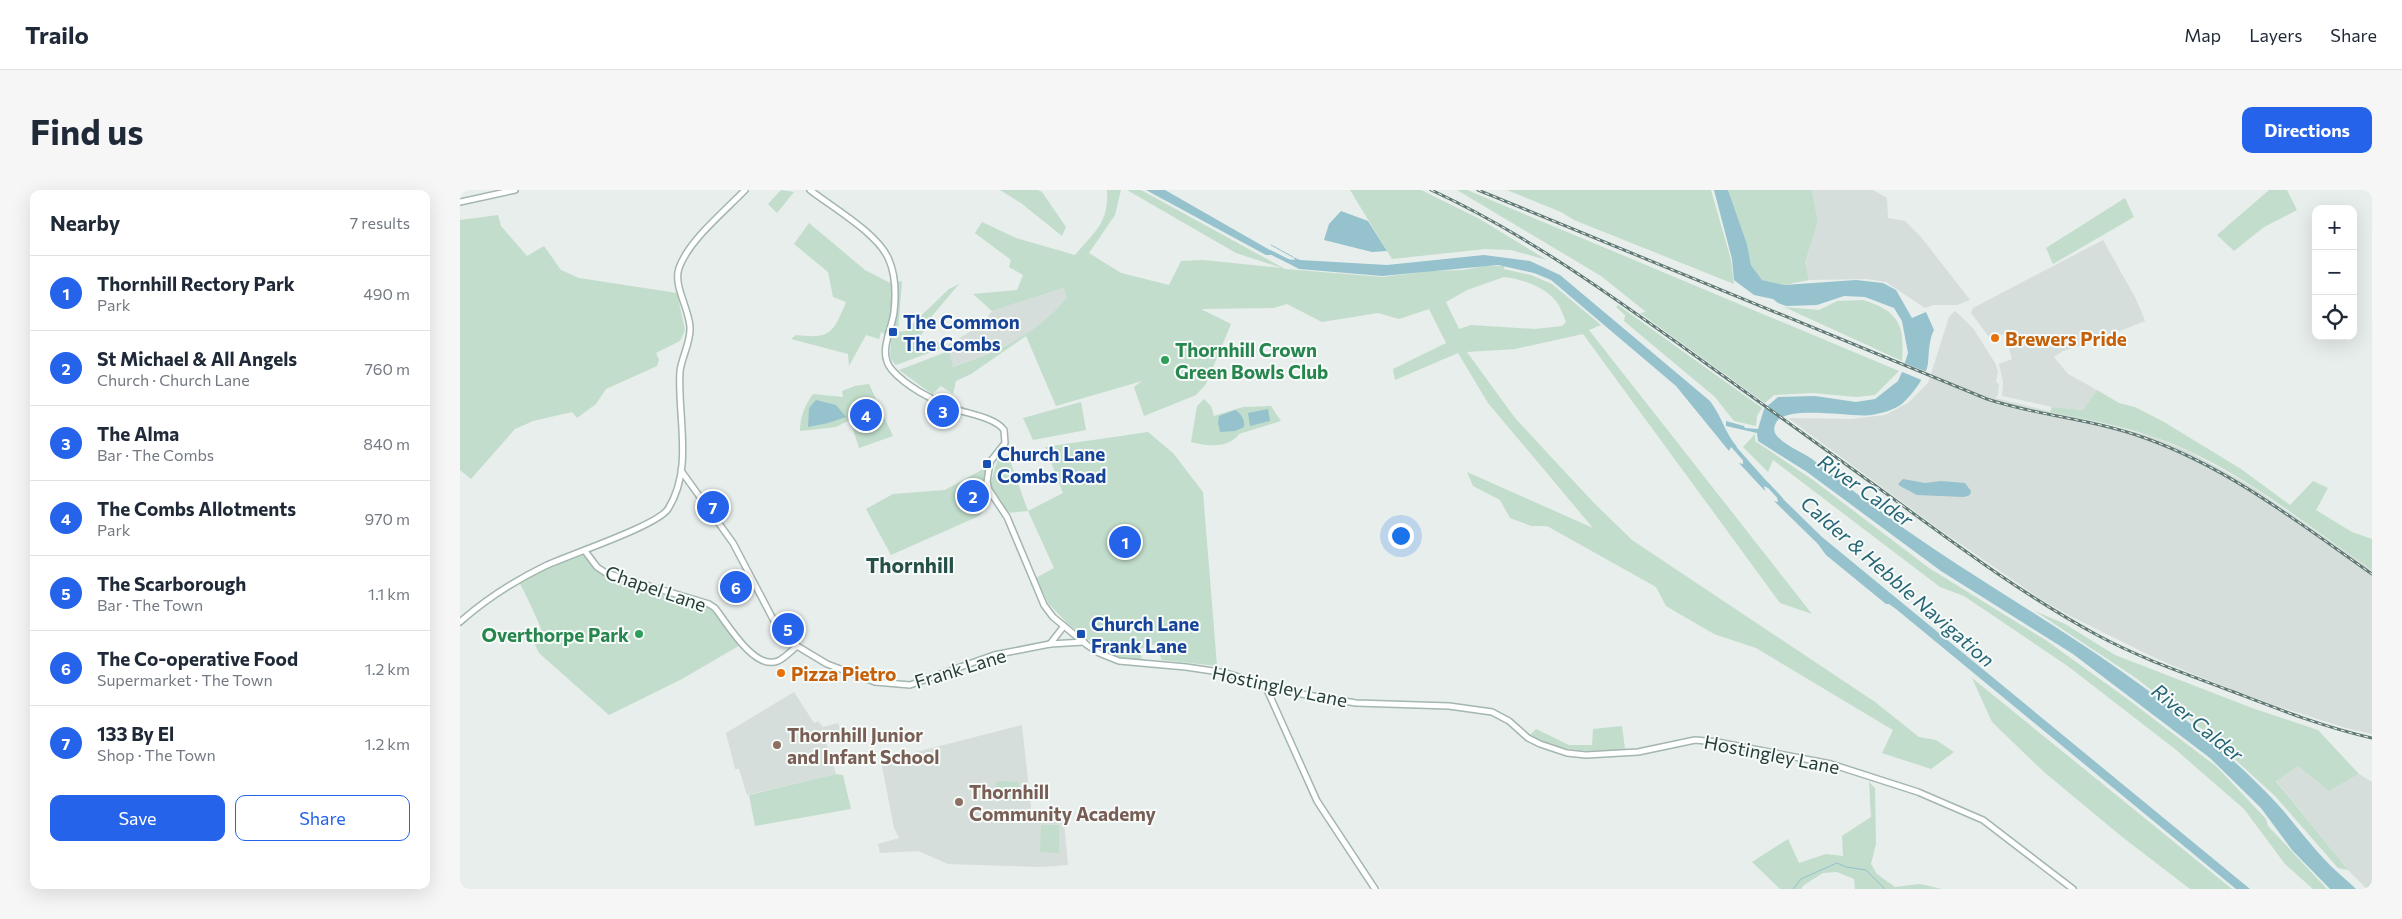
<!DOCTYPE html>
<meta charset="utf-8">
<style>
:root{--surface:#fff;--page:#f6f6f7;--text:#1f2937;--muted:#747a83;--line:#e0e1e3;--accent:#2563eb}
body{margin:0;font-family:Commissioner,sans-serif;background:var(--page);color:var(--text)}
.controls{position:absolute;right:15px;top:15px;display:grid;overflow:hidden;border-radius:10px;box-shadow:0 5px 20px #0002}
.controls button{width:45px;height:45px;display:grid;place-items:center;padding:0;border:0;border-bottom:1px solid var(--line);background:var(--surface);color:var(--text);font:25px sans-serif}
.you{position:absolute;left:940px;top:345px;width:18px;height:18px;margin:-12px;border:4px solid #fff;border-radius:50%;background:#1a73e8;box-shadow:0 0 0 8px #1a73e833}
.badge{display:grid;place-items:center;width:32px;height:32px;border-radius:50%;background:var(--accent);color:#fff;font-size:16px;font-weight:700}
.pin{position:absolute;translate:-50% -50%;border:2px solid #fff;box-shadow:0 1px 5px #0006}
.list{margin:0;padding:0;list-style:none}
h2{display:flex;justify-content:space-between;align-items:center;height:65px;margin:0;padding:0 20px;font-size:21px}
h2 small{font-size:16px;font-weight:400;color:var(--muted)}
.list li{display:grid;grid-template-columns:32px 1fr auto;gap:15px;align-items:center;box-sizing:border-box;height:75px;padding:0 20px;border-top:1px solid var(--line)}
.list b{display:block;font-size:19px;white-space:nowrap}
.list p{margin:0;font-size:16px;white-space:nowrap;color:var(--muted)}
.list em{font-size:16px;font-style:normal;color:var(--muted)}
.actions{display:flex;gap:10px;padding:15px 20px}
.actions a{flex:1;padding:11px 0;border:1px solid var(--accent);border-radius:10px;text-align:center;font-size:18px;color:var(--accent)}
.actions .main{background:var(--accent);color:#fff}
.icon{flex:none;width:28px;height:28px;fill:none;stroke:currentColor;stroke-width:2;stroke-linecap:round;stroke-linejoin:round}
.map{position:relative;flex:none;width:1912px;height:699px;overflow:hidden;border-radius:10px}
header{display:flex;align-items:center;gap:30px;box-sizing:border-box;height:70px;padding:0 25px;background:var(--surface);border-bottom:1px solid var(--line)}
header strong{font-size:24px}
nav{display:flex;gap:28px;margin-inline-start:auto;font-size:18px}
.intro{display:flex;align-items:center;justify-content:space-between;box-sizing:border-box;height:120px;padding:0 30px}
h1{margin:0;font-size:35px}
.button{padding:12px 22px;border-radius:10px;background:var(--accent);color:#fff;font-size:18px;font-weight:700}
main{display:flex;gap:30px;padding:0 30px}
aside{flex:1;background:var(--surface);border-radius:10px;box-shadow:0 5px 20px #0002}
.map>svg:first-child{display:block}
</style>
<header>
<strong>Trailo</strong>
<nav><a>Map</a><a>Layers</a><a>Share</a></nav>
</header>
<div class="intro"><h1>Find us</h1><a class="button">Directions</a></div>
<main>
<aside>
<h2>Nearby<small>7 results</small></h2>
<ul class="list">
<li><span class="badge">1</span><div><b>Thornhill Rectory Park</b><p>Park</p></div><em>490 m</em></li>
<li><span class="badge">2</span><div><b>St Michael &amp; All Angels</b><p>Church · Church Lane</p></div><em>760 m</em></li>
<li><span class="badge">3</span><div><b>The Alma</b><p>Bar · The Combs</p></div><em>840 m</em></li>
<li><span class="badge">4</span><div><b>The Combs Allotments</b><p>Park</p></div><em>970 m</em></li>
<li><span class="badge">5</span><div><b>The Scarborough</b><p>Bar · The Town</p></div><em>1.1 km</em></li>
<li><span class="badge">6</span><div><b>The Co-operative Food</b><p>Supermarket · The Town</p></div><em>1.2 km</em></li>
<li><span class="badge">7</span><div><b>133 By El</b><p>Shop · The Town</p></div><em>1.2 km</em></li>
</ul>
<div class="actions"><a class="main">Save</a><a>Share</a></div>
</aside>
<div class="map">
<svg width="1912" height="699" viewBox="0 0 1912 699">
<rect width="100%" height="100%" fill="#e7eeeb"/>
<g fill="#d5deda">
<path d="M1352,0H1413L1427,8L1428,28L1445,31L1461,47L1510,110L1497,115H1473L1465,118L1426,92L1407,89L1349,90L1345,74L1358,32Z"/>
<path d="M1643,50L1676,109L1685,131L1632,152L1603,161L1594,167L1608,184L1637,200L1623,220L1592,217L1542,206L1543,192L1539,174L1552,169L1545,144L1529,147L1511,123L1513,118Z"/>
<path d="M603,98L607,108L595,123L566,146L520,167L492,177L488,155L524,133L532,121Z"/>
<path d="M1495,121L1513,138L1535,173L1538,181L1536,192L1539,194L1538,205L1535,208L1691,246L1728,261L1791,296L1912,380V544L1886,538L1810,514L1733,484L1693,467L1608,425L1579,408L1476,337L1328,228L1391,229L1425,225L1448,213L1468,193L1489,127Z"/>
<path d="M334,502L354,533L358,531L363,537L378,533L382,544L365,549L376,584L287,605L279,579H275L266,543Z"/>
<path d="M562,535L572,627L603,620L608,675L581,677L488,674L458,661L420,663L418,654L439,648L434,638L421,571Z"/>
<path d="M1838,576L1869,601L1899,584L1912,592V699H1907L1888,680L1816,590Z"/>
</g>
<g fill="#c2ddcb" fill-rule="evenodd">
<path d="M321,0L334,2L317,23L308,14Z"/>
<path d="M540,0H578L582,2L606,37L602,46L561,13Z"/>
<path d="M647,0H661L655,25L629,63L661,83L709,95L721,71L743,70L822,78L776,63L667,0H681L825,79L923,87L971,81L1003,80L1025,76H1044V79L1071,85L1092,94L1141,135L1129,140L1352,424L1320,413L1123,144L1055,159L1007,162L1055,228L1133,312L1172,350L1415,512L1459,547L1476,550L1494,562L1471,579L1422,563L1433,540L1296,458L1254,444L1206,416L1196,397L1087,336H1071L1050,328L1040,310L1013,296L1007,282L1133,338L1028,213L998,163L935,190L933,179L986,153L969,119L939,129L918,123L862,132L827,114L814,118L741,119L771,134L746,194L736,205L684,226L674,197L682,191L596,216L566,146L511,184L496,191L493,204L481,196L472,204L439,180L489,161L493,177C538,161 575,146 607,108L603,98L532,121L513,104L557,100L563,85L549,77L551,70L515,43L522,32L556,48L615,65C635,41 649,33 647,0ZM1044,87C1061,89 1083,96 1095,110C1100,115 1103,125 1106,132L1102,136L1075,139L1011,135L999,139L986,112L1007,100Z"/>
<path d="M890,0H961L1018,28L1087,70L1051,60L1025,59L932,69Z"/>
<path d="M997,0H1007L1439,181L1415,205L1396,207L1353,203L1314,205L1305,213L1180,123L1186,122L1141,86Z"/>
<path d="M1047,0H1251L1271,70L1274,94L1114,30L1101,22Z"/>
<path d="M1268,0H1352L1358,32L1345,73L1349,90L1324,95L1302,90L1291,75L1287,54Z"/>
<path d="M1809,0H1827L1837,20L1804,37L1774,61L1757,45Z"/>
<path d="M1665,8L1674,27L1593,74L1586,58Z"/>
<path d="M38,25L41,36L67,66L84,56L101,80L119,88L217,103L225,140L220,151L196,163L199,170L197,176L146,199L136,214L117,228L112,222L73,231L55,239L11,289L0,280V30Z"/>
<path d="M349,33L405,80L432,94L431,123L426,145L421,142L419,149L406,145L389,176L388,164L331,149L336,145C370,149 373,144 386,112L373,107L368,82L334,54Z"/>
<path d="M442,91L438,142L445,141L489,99L499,94L472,126L458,151L475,150L485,157L436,175C434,173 432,171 431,169C428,161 437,105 438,92Z"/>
<path d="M1403,110C1438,121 1445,134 1442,171L1324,117L1359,120L1377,111Z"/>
<path d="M1158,115L1302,218L1297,226L1296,236L1274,231L1255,207L1164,131L1165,125L1156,117Z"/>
<path d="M409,194L433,246L399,258L390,230L376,237L340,241C340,227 345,215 353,204L383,207L382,201L395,196Z"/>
<path d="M1637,200L1659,213L1675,217L1704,232L1781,279L1830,315L1853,291L1868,298L1856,320L1892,342L1912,349V380C1842,332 1773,273 1691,246C1658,235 1624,229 1590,222L1592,217L1623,220Z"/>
<path d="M744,209L751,216L754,226L783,217L811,216L821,231L779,244C768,259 747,256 731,252L737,216Z"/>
<path d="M621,212L626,240L573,250L563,228Z"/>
<path d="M688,242L713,263L743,302L757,476L702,470L695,454L680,459L682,470L659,468L640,459L608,434L588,413L576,388L594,378L568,321L546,323L530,295L538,268L548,265L568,321L603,303L585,257Z"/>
<path d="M1295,244V251L1353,290L1469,378L1587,451L1666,508L1757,577L1806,629L1808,636L1867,699H1853L1825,674L1784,619L1715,559L1609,477L1504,406L1480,397L1313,270L1308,282L1283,257Z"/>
<path d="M527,277L528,303L532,310L519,326L431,365L406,319L433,304L485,300Z"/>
<path d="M125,361C149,399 209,395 247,413C257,418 274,445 282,454L222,489L149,525L79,463L75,455L83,447C84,441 63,399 58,390Z"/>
<path d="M1575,421L1605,434L1655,465L1792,518L1858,540L1899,584L1869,601L1838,576L1816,591L1888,680L1878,678L1815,606L1743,540L1676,488Z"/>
<path d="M1512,488L1772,699H1730L1661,646L1584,582L1532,532Z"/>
<path d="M1162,536L1165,559C1130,562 1101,563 1070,545L1076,539L1109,555H1132L1133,539Z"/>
<path d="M376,584L383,585L391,619L295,636L289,605Z"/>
<path d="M536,591L559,592V611H535Z"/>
<path d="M1409,592L1415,598L1416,654L1411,674L1417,684L1435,697L1460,694L1482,699H1395L1394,689L1377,682L1363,683L1344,695L1341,699H1320L1292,672L1328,649L1339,673L1366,664L1383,666L1382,646L1411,627Z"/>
<path d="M581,635H599V663L580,662Z"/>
</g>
<g fill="#95c2cd">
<path d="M686,0H705L815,63L813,65H806Z"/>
<path d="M1254,0H1268L1287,54L1291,75L1302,90L1324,95L1396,90L1423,93L1436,100L1452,128L1466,122L1474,140C1469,149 1469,162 1468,173C1467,185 1452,205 1443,213C1435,220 1422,223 1411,225C1392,228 1321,213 1315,235C1313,240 1315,245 1319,248C1328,257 1342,262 1352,269C1392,300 1432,331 1474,359C1564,419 1657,471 1738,540C1766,564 1795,589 1820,617C1835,634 1849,653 1864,669C1874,680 1886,689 1896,699H1870L1832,660L1801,618L1750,568L1613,464L1481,381L1347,282L1298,251L1297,243L1266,236V231L1284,236L1285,238L1298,239L1304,219L1318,207L1355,206L1396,212L1415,209L1438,191L1442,182L1448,163L1442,131L1434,118L1405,107L1384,106L1357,115L1326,116L1318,113L1313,109L1294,105L1274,90L1272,69Z"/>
<path d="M881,21L908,31L927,61L912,62L864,50L869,34Z"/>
<path d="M1024,65L1070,71L1100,85L1250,211C1262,227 1264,241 1277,257L1274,259L1271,257L1269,261L1216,196L1091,90L1074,83L1038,75L922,86L839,79L824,71L825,69L835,70L833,67L840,70L927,75Z"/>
<path d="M356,210L376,215L386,227L368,233L348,237L349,218Z"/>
<path d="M808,219L810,231L790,236L788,223Z"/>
<path d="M775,220C781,223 785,230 784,237L775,241L760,242L758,232L759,226Z"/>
<path d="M1285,267L1311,296L1308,298L1304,296L1305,301L1279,273L1283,274V269Z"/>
<path d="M1443,289L1465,293L1481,291L1505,293L1511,301L1510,305L1504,307L1457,305L1440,296L1438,294Z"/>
<path d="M1319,305L1362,347L1790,699H1776L1436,419L1429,414H1426L1366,365L1358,354L1314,311L1318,312L1317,307Z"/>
</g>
<path fill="#e7eeeb" d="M1442,172L1467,182L1464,191L1440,181Z"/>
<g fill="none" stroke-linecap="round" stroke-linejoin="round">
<g stroke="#95c2cd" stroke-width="1">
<path d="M811,55L833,67"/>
<path d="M1333,699L1341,689L1377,673L1386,677L1406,680L1425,699"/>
</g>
<g stroke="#95c2cd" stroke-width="4">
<path d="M810,62L828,71"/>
<path d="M1272,255L1287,272"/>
<path d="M1307,294L1321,309"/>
</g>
<defs>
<g id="secondary">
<path d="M350,0C372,17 419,44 429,70C436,86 436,104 434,122C432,140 417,163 432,180C446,196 472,210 492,218C507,224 535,227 544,240L545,253L530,272L527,292L529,300L547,327L584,415L593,427L627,455L639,463L659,471L726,477L766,483L823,501L896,513L989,516L1032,522L1049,531L1068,548L1080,554L1107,563L1126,565L1178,562L1235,550L1257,552L1371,574L1458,602L1523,630L1613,699"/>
<path d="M0,12L55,0"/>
<path d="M222,282L273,353L314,431L337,456L367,474L415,492L450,495L534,465L590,454L624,452"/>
<path d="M125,361L137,377L146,383L249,414L255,418C267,433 294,481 318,471C325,468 331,461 337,456"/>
<path d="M0,432C26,409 54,391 85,376C108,365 197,336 208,319C234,278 217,226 220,181C222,166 231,152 230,137C229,118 213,96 219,78C229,50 265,21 285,0"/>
<path d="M590,454L604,436"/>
<path d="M805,495L857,611L915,699"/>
</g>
</defs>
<use href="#secondary" stroke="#a3b6b0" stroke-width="8"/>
<use href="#secondary" stroke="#fff" stroke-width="5"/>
<defs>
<g id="rail">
<path d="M971,0C1060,41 1139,97 1219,154C1286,202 1353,250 1420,299C1491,351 1561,404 1639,446C1682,469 1727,484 1771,501C1818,519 1863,537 1912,548"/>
<path d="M1018,0L1527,209C1578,226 1634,229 1685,248C1769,278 1839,333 1912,384"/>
</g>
</defs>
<use href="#rail" stroke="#627a75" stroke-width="3"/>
<use href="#rail" stroke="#f7fbf9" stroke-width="1" stroke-dasharray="4" stroke-linecap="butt"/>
</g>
<g fill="#1a4fb4" stroke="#f7fbf9" stroke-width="2">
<rect x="428" y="137" width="10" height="10" rx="2.5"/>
<rect x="522" y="269" width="10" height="10" rx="2.5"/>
<rect x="616" y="439" width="10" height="10" rx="2.5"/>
</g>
<g fill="#e8710a" stroke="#f7fbf9" stroke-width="2">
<circle cx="1535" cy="148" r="5"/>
<circle cx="321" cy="483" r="5"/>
</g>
<g fill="#2e9e5b" stroke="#f7fbf9" stroke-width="2">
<circle cx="705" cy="170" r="5"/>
<circle cx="179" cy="444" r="5"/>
</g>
<g fill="#8d6e63" stroke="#f7fbf9" stroke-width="2">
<circle cx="317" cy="555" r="5"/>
<circle cx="499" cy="612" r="5"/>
</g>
<g text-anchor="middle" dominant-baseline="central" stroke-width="4" stroke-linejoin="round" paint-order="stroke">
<g font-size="19" font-weight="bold" fill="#164399" stroke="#f7fbf9" text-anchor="start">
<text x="443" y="131">The Common<tspan x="443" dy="22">The Combs</tspan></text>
<text x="537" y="263">Church Lane<tspan x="537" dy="22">Combs Road</tspan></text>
<text x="631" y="433">Church Lane<tspan x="631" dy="22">Frank Lane</tspan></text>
</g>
<g font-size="19" font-weight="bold" fill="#c56008" stroke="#f7fbf9" text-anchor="start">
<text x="1545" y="148">Brewers Pride</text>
<text x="331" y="483">Pizza Pietro</text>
</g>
<g font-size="19" font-weight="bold" fill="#27864d" stroke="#f7fbf9" text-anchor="start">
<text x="715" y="159">Thornhill Crown<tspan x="715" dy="22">Green Bowls Club</tspan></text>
<text x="169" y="444" text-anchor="end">Overthorpe Park</text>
</g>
<g font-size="19" fill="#273f3a" stroke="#f7fbf9">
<text transform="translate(196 398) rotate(19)">Chapel Lane</text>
<text transform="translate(500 478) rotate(-17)">Frank Lane</text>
<text transform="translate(820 496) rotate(12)">Hostingley Lane</text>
<text transform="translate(1312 564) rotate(11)">Hostingley Lane</text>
</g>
<g font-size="19" font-weight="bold" fill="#785e54" stroke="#f7fbf9" text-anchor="start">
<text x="327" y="544">Thornhill Junior<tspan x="327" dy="22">and Infant School</tspan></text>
<text x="509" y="601">Thornhill<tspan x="509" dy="22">Community Academy</tspan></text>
</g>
<g font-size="20" font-style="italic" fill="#266576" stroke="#f7fbf9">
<text transform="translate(1406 300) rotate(35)">River Calder</text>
<text transform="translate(1438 391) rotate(41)">Calder &amp; Hebble Navigation</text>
<text transform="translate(1738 532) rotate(39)">River Calder</text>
</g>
<g font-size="21" font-weight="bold" fill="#254f47" stroke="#f7fbf9">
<text x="450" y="374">Thornhill</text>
</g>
</g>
</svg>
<div class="controls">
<button>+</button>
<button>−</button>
<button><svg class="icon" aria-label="locate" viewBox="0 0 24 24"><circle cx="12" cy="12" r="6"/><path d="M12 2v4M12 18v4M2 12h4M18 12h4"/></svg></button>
</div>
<div class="you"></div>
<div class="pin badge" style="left:665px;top:352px">1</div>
<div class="pin badge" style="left:513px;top:306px">2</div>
<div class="pin badge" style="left:483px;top:221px">3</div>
<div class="pin badge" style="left:406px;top:225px">4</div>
<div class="pin badge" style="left:328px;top:439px">5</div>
<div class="pin badge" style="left:276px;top:397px">6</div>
<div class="pin badge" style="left:253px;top:317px">7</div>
</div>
</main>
